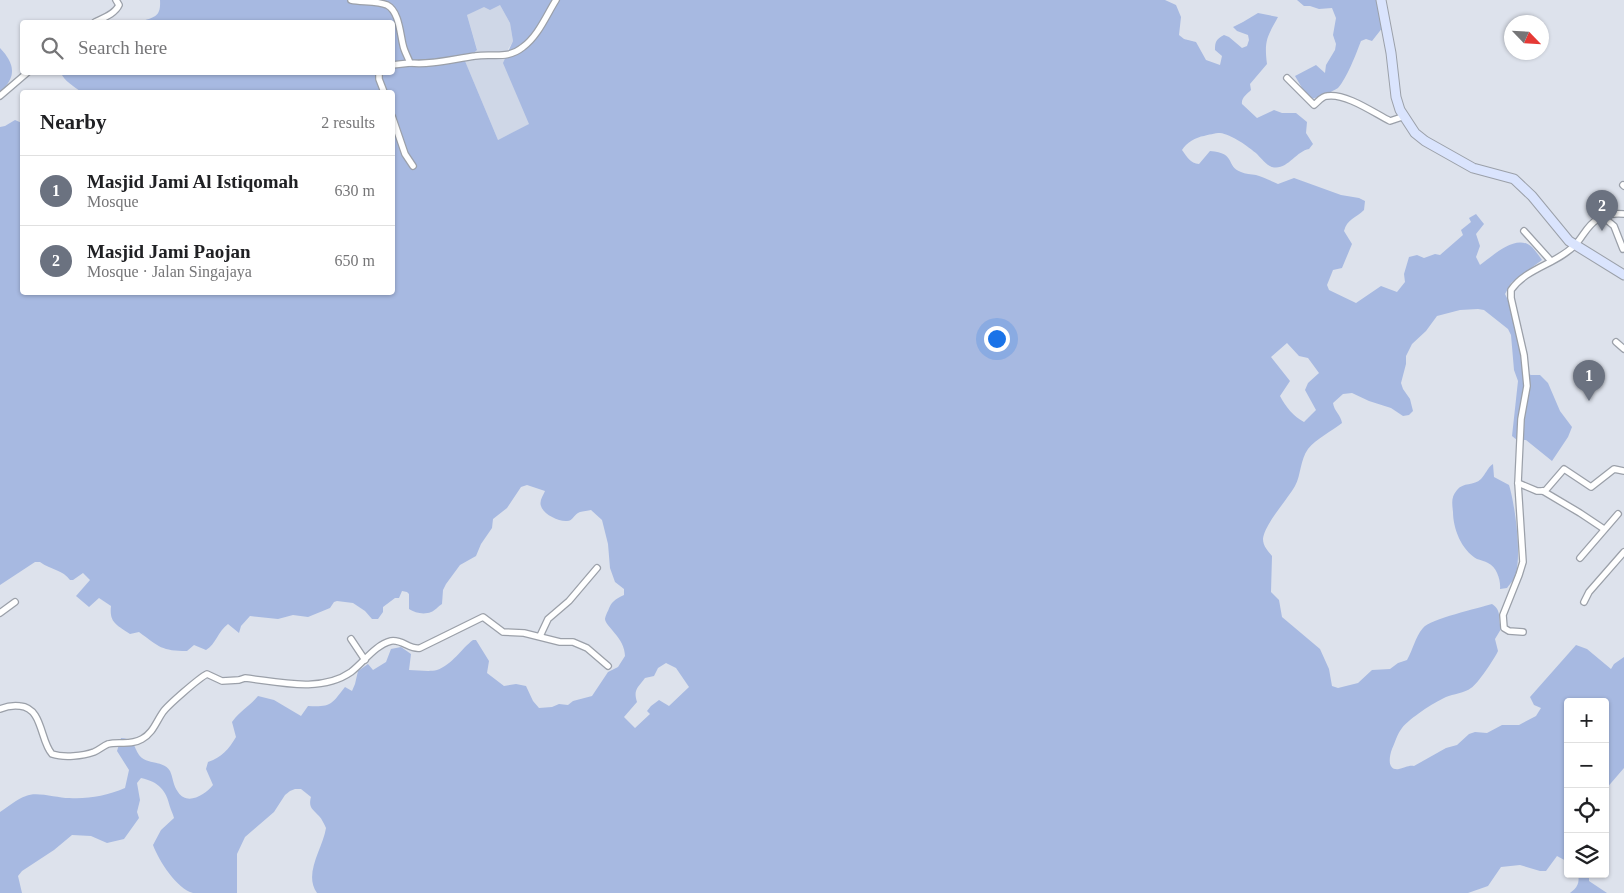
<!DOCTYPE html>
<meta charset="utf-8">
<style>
:root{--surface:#fff;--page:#f6f6f6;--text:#202124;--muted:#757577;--line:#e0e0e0;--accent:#111827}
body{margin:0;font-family:"Times New Roman",serif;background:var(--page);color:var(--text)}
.controls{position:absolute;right:15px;bottom:15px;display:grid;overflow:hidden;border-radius:5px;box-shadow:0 1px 4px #0004}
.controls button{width:45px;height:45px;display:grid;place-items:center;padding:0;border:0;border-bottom:1px solid var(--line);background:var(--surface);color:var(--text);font:25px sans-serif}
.compass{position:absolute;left:1504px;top:15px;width:45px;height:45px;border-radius:50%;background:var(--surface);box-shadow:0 1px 4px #0004;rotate:115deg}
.you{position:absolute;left:996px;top:338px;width:18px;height:18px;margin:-12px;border:4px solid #fff;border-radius:50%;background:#1a73e8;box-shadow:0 0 0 8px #1a73e833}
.badge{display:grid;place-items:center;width:32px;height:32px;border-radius:50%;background:var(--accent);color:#fff;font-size:16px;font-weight:700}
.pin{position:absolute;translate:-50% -41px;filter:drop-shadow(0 1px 2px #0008)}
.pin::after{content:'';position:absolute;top:26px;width:18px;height:15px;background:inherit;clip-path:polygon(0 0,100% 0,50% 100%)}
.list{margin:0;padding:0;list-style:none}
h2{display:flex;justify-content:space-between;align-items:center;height:65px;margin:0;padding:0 20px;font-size:21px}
h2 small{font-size:16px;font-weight:400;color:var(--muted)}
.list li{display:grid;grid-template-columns:32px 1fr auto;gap:15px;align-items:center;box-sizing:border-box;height:70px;padding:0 20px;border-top:1px solid var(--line)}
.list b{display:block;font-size:19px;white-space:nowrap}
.list p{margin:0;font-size:16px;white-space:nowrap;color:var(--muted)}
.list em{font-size:16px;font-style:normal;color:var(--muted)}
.icon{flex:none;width:28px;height:28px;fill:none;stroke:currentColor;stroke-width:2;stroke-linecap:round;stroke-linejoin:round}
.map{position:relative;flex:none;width:1624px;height:893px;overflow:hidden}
.search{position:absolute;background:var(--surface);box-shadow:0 1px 4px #0004;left:20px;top:20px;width:375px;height:55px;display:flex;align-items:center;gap:12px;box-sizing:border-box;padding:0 18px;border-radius:5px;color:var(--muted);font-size:19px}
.panel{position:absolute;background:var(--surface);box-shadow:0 1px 4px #0004;left:20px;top:90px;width:375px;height:205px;border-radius:5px}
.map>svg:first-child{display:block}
</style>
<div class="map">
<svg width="1624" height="893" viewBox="0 0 1624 893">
<rect width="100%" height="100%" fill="#dde2ec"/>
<path fill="#cfd7e7" d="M500,5L510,23L513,41L508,49L522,104L530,124L498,140L465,61L477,49L467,15L484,6Z"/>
<g fill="#a7b9e1" fill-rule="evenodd">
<path d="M160,0H1165L1176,5L1181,17L1179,35L1184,39L1196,42L1206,60L1220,65L1222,56L1215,50C1215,42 1216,39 1224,35L1229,37L1242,48L1247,46L1249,40L1248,35L1237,31L1233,27L1243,22L1258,13L1278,17C1267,37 1264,41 1267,64L1250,84L1251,90C1247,94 1241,98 1242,104L1257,118L1274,110L1282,113H1296L1307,122L1306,133L1313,144L1309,149C1296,151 1287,171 1272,167C1266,165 1261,158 1257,154C1249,147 1231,134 1220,133C1215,133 1208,135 1204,136C1196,137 1186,143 1182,150C1187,157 1190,163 1199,164L1210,151C1237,153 1225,166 1241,172C1245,174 1251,174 1256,175C1263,177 1271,181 1278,184L1294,178L1341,195L1359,198L1365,201L1364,210C1356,218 1347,219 1344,231L1352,244L1342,268L1333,270L1327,285L1329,290L1356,303L1381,286L1397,292L1405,282L1404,274L1409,257L1417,255L1424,258L1435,254L1440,255L1463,235L1461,230L1471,222L1469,218L1476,214L1484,224L1476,234L1480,246L1476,257L1480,265C1494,255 1516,233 1532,247C1536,251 1539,256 1542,260L1511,283L1505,294L1512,308L1525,372L1531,375H1540L1548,383L1560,411L1572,427L1568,437L1552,461L1526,440H1517L1512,436L1518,381L1514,370L1511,335L1508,329L1484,310L1478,309L1460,310L1437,316L1426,331L1412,344L1406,356V364L1401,383L1403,389L1410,399L1413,411L1409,415L1403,416L1391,408L1369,401L1352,393L1343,394L1333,403C1334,411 1341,415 1342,423C1332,431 1316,439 1308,449C1300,460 1301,475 1295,486C1287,500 1264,525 1263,539C1263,546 1268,551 1272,556L1271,592L1279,600L1282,617L1320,649L1329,669L1332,686L1338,688L1358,683L1372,670L1390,669L1398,663L1407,660C1413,650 1415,637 1423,628C1430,619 1479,608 1492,604C1502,610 1498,619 1501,629L1495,639L1498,651C1495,658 1477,685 1471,688C1465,693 1453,694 1446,697C1433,703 1410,718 1402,728C1397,734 1395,743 1392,749C1389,757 1387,771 1399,769C1405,768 1408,765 1414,766L1446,748L1457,745L1469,734L1475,732L1487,733L1502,725H1519L1536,716L1541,708L1534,705L1530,697L1576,645L1587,649L1611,669L1614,664L1624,657V768L1605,790V702H1568V862L1557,856L1546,871H1540L1520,865L1501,867L1488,886L1468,893H317C303,874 323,848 326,828C324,824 322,819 319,816C313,809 308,808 311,797L301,789H295L290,791L285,795L274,812L245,837L237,854V893C226,893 204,893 193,893C177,889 159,861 153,845L161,830L174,818C173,814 171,810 170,807C166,790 159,782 141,778L137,783L140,800L137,812L139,818L124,839L107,843L91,836L72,835L54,850L22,871L18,876L22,893H0V812C8,807 17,799 26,796C36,791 57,798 69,798C89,799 106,796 125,788L129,770L117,751L121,738C137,739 133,750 142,758C150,764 164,761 170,771C173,777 173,786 178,792C187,806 205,795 213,785L206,769L208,762C221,758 229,749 236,737L232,722C241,710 249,707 258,696L274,700L301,716L308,706C331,707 331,705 345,687L352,691L355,684L358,671L368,664L373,670L386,662L391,649L401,647L411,654L409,670C418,670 429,672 437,670C452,665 462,648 473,640H476L489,661L487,673L504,686L516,684L526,686L533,701L539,708L552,707L559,704L568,705L573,701L592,696L608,672L618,667L625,656C625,638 605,626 605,619C605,618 607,612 608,611C611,602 615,599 624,595V589L615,582L610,568L608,544L602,520L591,510C588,511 583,511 580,512C574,514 573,521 567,521C559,522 543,514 541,506C539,501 543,496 545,491L527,485L521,487L507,508L493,519L492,528L481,544L476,556L460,565L446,584L443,590L442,604C438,606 435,611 431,612C424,615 415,613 409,609V594L407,592L402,591L399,598H395L383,607V612L378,619H372L365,611L353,603L337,601L334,602L330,608L308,617L293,615L278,619L250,616L241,626L239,633L228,624C218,631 216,644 206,650L194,645L187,651C162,651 159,647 139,632L130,634C117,625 109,623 111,606L99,598L89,607L76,596L90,580L83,573L73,580H70C63,570 51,570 40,562H35L0,585V127L5,126L15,120L22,123V292H392V92H81C74,86 64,81 61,73L392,72V22H140C155,17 161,17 160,0ZM500,5L510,23L513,41L503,63L529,124L498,140L465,61L477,50L467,15L484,7L490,10ZM1287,343L1299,356L1308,358L1319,373L1308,383L1305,390L1316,410L1304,422C1294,417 1285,406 1280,396L1290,381L1271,357ZM666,663L676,668L689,687L669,706L659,700L651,706L647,711L650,714L635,728L624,717L637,702C633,689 638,688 645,678L654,676L658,668Z"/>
<path d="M1297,0H1378L1383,27L1372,41L1366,39L1361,41C1356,54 1347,78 1338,88C1334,91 1317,98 1312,99L1305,93L1295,76L1316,65L1325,73L1326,65L1335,50L1336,44L1333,35L1336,18L1332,8L1319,9L1310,6H1304Z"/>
<path d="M0,48C15,64 17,77 0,92Z"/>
<path d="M1493,464L1494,477L1509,485C1515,504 1523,561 1514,579C1512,582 1509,585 1507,588L1500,589C1501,581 1497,567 1488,563C1485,561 1480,560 1477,559C1461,550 1453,528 1453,512C1452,503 1451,497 1457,490C1463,482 1474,486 1481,479C1486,474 1487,468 1493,464Z"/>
<path d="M1578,874H1589V881L1607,893H1570C1577,888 1580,883 1578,874Z"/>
</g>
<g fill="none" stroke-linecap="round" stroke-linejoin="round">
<defs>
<g id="street">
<path d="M351,0C361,2 378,1 387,5C399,11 400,33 403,45C404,51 408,57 410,63C432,65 453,59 475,56C493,53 507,60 523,47C538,36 546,16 556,0"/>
<path d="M95,22C103,18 115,14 119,5L116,0"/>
<path d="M392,65L410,63"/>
<path d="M379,72V79L384,92"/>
<path d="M1287,78L1314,105C1318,102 1322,96 1327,96C1346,93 1374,113 1390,121L1405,116"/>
<path d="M0,96L28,72"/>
<path d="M392,116L405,154L413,166"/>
<path d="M1623,185L1624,186"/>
<path d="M1602,216L1614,226L1623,249"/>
<path d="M1524,231L1551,261"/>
<path d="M1616,342L1624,349"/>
<path d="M1518,483L1537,491H1545L1564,469L1591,487L1614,469L1624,471"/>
<path d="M1543,491L1580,513L1604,529"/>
<path d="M1580,558L1618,514"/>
<path d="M1584,602L1589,592L1624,552"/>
<path d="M0,613L15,602"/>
<path d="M1523,632L1509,631L1504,628L1503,615L1519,575L1523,562L1518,483L1521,419L1527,386L1524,355L1511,298V290C1526,268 1557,264 1575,245C1583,237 1587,225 1598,219C1606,214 1614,213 1624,214"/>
<path d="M540,636L548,619L569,601L597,568"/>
<path d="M351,639L365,660"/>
<path d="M0,709C7,706 12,705 20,706C43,708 40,741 52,754C64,758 83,756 94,752C99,750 103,746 108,744C119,741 130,746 142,739C153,733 156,722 163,712C168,705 199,678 207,674L222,681L239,680L245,678C279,682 321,693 351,672C364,662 375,645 391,641C402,639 410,650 420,648L483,617L503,632L524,633L560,642H573L587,648L608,666"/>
</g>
<path id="secondary" d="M1381,0L1391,53L1396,97L1400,110L1415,133L1425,141L1473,168L1514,179L1532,196L1569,241L1624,275"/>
</defs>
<use href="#street" stroke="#9ba0a9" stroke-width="8"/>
<use href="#secondary" stroke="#9ba0a9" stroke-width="11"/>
<use href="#street" stroke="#fff" stroke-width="5.5"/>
<use href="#secondary" stroke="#dae4fd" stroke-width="9"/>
</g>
</svg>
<div class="controls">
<button>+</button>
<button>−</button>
<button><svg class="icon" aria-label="locate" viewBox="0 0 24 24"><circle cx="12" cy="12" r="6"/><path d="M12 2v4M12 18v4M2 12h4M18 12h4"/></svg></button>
<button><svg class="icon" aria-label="layers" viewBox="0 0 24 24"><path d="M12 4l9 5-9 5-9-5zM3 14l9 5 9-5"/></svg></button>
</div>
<svg class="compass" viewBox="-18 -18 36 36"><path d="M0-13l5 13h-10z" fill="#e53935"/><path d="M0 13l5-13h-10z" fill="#757577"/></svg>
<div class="you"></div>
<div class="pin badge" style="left:1589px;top:401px;background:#6b7280">1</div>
<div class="pin badge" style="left:1602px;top:231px;background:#6b7280">2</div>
<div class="search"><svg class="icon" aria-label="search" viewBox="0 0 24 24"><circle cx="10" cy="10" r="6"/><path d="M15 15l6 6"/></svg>Search here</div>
<section class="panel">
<h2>Nearby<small>2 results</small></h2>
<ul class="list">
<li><span class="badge" style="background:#6b7280">1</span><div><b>Masjid Jami Al Istiqomah</b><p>Mosque</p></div><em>630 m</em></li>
<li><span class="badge" style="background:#6b7280">2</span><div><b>Masjid Jami Paojan</b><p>Mosque · Jalan Singajaya</p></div><em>650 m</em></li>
</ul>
</section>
</div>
